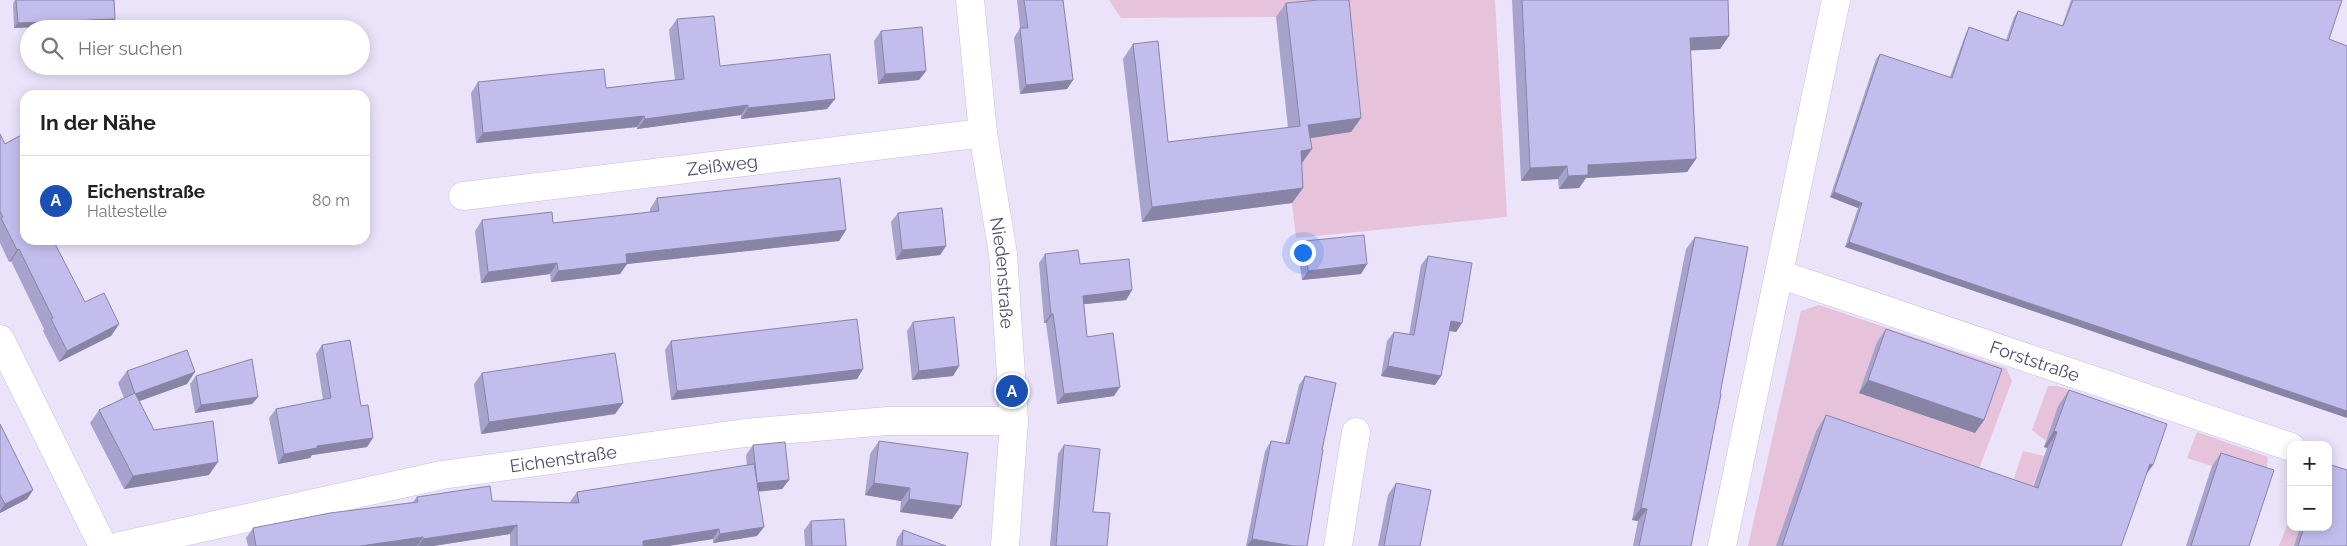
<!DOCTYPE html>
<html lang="de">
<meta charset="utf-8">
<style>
:root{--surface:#fff;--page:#f6f6f6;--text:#222;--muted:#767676;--line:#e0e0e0;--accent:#7c3aed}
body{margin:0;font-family:Raleway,sans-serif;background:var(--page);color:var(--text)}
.controls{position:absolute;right:15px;bottom:15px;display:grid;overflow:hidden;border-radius:10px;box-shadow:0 2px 12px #0003}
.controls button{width:45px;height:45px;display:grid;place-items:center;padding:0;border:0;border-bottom:1px solid var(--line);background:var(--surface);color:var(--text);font:25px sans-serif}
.you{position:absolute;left:1302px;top:252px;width:18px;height:18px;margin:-12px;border:4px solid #fff;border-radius:50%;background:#1a73e8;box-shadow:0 0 0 8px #1a73e833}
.badge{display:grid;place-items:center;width:32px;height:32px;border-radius:50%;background:var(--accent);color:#fff;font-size:16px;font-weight:700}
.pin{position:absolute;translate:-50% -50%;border:2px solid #fff;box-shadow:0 1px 5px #0006}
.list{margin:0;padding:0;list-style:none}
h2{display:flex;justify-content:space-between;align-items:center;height:65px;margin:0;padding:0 20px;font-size:21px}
h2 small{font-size:16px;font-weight:400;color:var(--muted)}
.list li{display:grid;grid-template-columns:32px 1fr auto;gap:15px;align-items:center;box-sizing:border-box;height:90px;padding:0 20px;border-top:1px solid var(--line)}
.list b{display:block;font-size:19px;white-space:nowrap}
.list p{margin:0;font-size:16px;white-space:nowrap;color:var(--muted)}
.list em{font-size:16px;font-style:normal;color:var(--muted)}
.icon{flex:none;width:28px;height:28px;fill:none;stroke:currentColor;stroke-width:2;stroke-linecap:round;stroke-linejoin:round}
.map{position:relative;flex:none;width:2347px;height:546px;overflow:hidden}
.search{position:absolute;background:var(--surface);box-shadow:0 2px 12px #0003;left:20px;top:20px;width:350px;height:55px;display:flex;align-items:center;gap:12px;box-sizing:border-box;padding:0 18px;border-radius:28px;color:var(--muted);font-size:19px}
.panel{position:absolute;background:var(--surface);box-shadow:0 2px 12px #0003;left:20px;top:90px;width:350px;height:155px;border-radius:15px}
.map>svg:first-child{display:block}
</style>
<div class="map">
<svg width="2347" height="546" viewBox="0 0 2347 546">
<rect width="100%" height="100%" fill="#eae3fa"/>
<g fill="#e6c3db">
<path d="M1109,0H1495L1507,217L1296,238L1292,203L1299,140L1351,132L1339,12L1276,17L1121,18Z"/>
<path d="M1819,305L2006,368L2012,381L1973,485L1776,546H1748L1801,311Z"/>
<path d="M2048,386H2058L2146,416L2157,427L2058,406L2046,441L2032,430Z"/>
<path d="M2197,432L2268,457L2265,483L2187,458Z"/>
<path d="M2023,451L2044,456L2026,503L2008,497Z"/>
<path d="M2290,518L2291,527H2300L2294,546H2279Z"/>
</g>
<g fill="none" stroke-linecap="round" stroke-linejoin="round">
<defs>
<g id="minor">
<path id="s1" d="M970,0L983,133L1003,254L1014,421L1005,546"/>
<path id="s2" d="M463,196L983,133"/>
<path id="s3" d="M1779,274L2291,447"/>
<path d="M0,339L103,546"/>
<path id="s4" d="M120,546L442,475L745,433L888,421H1014"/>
<path d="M1338,546L1356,432"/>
<path d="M1722,546L1836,0"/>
</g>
</defs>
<use href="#minor" stroke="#c5c0dd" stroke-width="29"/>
<use href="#minor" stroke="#fff" stroke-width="28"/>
</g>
<g fill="#a8a3cc">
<path d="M15,0H114L115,19L112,24L14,28L13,4Z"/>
<path d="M1017,0H1063L1073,80L1067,89L1020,94L1014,38L1020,28Z"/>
<path d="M1512,0H1728L1729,36L1720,49L1690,50L1696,159L1687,172L1586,178L1579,188L1559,189L1558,179L1521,181Z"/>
<path d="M2071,0H2342L1845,247L1858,208L1830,197L1876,59L1880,54L1950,77L1966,33L1969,27L2006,40L2014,17L2018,11L2062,26Z"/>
<path d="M1286,3L1361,118L1351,132L1310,138L1301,163L1303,188L1292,203L1142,222L1123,59L1133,44L1168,142L1288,128L1276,17Z"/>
<path d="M677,19L720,66L835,99L827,109L741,119V115L637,129V127L476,143L471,93L478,82L606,88L675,80L669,30Z"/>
<path d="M881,31L926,71L919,80L878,84L874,41Z"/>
<path d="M0,134L25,240L85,302L119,324L111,336L59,362L43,331L44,329L11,261L9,262L0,243Z"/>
<path d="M657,198L846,230L839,241L627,264L620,274L551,282L550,274L481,283L475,231L482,220L553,223L650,212V209Z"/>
<path d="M898,213L946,246L940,255L896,260L891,222Z"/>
<path d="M1695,237L1691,546H1633L1638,521L1632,520L1686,249Z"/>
<path d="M1305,241L1367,264L1361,274L1302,280L1298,251Z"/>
<path d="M1045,254L1080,264L1132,290L1126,300L1083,304L1087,337L1114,396L1057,404L1046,323H1044L1039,263Z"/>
<path d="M1428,256L1462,323L1456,332L1449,331L1441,376L1435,385L1381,376L1387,341L1394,332L1409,335L1421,265Z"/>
<path d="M913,322L959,366L953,376L912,380L907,331Z"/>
<path d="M1886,329L1984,420L1975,433L1859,393L1877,342Z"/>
<path d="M671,341L863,369L857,379L671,400L665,350Z"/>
<path d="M322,345L367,447L312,455L310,458L278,464L269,418L276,409L323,400L316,354Z"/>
<path d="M127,371L187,384L139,401L154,430L209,475L124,489L90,423L99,410L124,398L118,383Z"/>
<path d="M482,373L623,403L615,414L481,434L474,384Z"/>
<path d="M196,376L258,397L252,404L195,413L190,384Z"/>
<path d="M1305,376L1322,450L1307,546H1246L1265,451L1271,441L1285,444L1299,385Z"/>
<path d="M2069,390L2153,465L2146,474L2121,546H1776L1816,431L1826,415L2033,487L2047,448L2044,447L2058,406Z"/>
<path d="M0,424L33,490L27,499L0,513Z"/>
<path d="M879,441L961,506L952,519L900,512L901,501L865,495L870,454Z"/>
<path d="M753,445L789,480L782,489L758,492L757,536L713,543V539L668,546H510V534L433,546H248L246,538L253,528L413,502L417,497L492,501L570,503V502L577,492L747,466L746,455Z"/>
<path d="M1064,445L1107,546H1050L1058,454Z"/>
<path d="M2221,453L2249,546H2186L2212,466Z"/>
<path d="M1396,483L1420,546H1378L1388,495Z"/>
<path d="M811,521L846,546H805L804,530Z"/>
<path d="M2300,527H2328L2347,546H2294Z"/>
<path d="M903,530L946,546H896L897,539Z"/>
</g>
<g fill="#8884a6">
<path d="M115,19L112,24L14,28L18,23Z"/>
<path d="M1729,36L1720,49L1681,51L1690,38Z"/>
<path d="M926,71L919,80L878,84L885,74Z"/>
<path d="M1073,80L1067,89L1020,94L1026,85Z"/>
<path d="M835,99L827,109L741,119L748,108Z"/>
<path d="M748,105L741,115L637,129L645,119Z"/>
<path d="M644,116L637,127L476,143L483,133Z"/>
<path d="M1361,118L1351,132L1298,140L1308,125Z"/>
<path d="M1312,149L1302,163L1291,165L1301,151Z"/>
<path d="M1696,159L1687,172L1586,178L1579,188L1559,189L1568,176L1588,165Z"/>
<path d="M1567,166L1558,179L1521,181L1530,168Z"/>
<path d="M1303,188L1292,203L1142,222L1152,207Z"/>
<path d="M1834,192L1862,203L1858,208L1830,197Z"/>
<path d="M846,230L839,241L627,264L620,274L551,282L558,271L626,254Z"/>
<path d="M1849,242L2347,411V418L1845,247Z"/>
<path d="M946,246L940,255L896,260L902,250Z"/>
<path d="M19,249L11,261L9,262L17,250Z"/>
<path d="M557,263L550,274L481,283L488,272Z"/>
<path d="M1367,264L1361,274L1302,280L1308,271Z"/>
<path d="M1132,290L1126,300L1076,305L1083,296Z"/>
<path d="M1051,314H1053L1046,323H1044Z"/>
<path d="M1451,321L1462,323L1456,332L1445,330Z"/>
<path d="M119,324L111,336L59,362L67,351Z"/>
<path d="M959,366L953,376L912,380L919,371Z"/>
<path d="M1388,366L1441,376L1435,385L1381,376Z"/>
<path d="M863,369L857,379L671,400L677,391Z"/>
<path d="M195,372L187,384L126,406L135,394Z"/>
<path d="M1868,380L1984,420L1975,433L1859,393Z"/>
<path d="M1120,387L1114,396L1057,404L1064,394Z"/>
<path d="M258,397L252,404L195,413L201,405Z"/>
<path d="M623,403L615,414L481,434L489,422Z"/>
<path d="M2054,431L2057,432L2047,448L2044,447Z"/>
<path d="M373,438L367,447L312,455L310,458L278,464L284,454L317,446Z"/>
<path d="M218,462L209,475L124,489L133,476Z"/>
<path d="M2150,464L2153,465L2142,480Z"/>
<path d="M789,480L782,489L750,492L757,483Z"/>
<path d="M874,483L910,488L901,501L865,495Z"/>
<path d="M33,490L27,499L0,513V511L5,504Z"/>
<path d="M909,499L961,506L952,519L900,512Z"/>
<path d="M1641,508L1647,509L1638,521L1632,520Z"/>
<path d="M517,525L510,534L433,546H418L423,539Z"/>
<path d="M764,527L757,536L713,543L720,534Z"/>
<path d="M719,529L713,539L668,546H640L643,541Z"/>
<path d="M423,537L417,546H360Z"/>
<path d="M1252,539L1293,546H1247Z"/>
</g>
<g fill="#c3bded" stroke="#8884a6">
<path d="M16,0H114L115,19L18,23Z"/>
<path d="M1024,0H1063L1073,80L1026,85L1020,28H1028Z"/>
<path d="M1318,0H1349L1361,118L1308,125L1312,149L1301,151L1303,188L1152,207L1133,44L1158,41L1168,142L1300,126L1286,3Z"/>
<path d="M1522,0H1728L1729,36L1690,38L1696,159L1588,165V175L1568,176L1567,166L1530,168Z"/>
<path d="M2073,0H2342L2329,39L2347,46V411L1849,242L1862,203L1834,192L1880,54L1952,78L1969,27L2008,41L2018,11L2063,26Z"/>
<path d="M714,16L720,66L830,54L835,99L748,108V105L645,119L644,116L483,133L478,82L604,69L606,88L684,79L677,19Z"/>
<path d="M922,27L926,71L885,74L881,31Z"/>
<path d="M0,134L5,144L23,134L25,137V240H53L85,302L104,293L119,324L67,351L51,319L53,318L19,249L17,250L1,218L3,217L0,211Z"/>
<path d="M840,178L846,230L626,254L627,263L558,271L557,263L488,272L482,220L552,212L553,223L659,211L657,198Z"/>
<path d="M942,208L946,246L902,250L898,213Z"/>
<path d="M1364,235L1367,264L1308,271L1305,241Z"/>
<path d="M1695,237L1748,247L1720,394H1721L1691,546H1639L1647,509L1641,508Z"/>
<path d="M1078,250L1080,264L1129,259L1132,290L1083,296L1087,337L1113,333L1120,387L1064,394L1053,314H1051L1045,254Z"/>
<path d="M1428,256L1472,263L1462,323L1451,321L1441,376L1388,366L1394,332L1414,335Z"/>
<path d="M954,317L959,366L919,371L913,322Z"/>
<path d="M857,319L863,369L677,391L671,341Z"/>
<path d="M1886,329L2002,369L1984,420L1868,380Z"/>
<path d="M350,340L361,406L368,405L373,438L317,446V448L284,454L276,409L331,398L322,345Z"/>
<path d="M187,350L195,372L135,394L127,371Z"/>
<path d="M615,353L623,403L489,422L482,373Z"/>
<path d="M252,359L258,397L201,405L196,376Z"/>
<path d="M1305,376L1336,383L1322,450H1323L1307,546H1293L1252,539L1271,441L1289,444Z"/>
<path d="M2069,390L2167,424L2153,465L2150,464L2121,546H1782L1826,415L2038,488L2057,432L2054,431Z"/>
<path d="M135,393L154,430L213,421L218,462L133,476L99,410Z"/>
<path d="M0,424L33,490L5,504L0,495Z"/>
<path d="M879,441L968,453L961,506L909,499L910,488L874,483Z"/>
<path d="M785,442L789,480L757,483L764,527L720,534L719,529L643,541V546H517V525L423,539V537L360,546H256L253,528L330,513L418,502L417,497L490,486L492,501L579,503L577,492L754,464L757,482L753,445Z"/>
<path d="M1064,445L1100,449L1093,512L1110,513L1107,546H1056Z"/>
<path d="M2221,453L2274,470L2249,546H2191Z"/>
<path d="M2328,464L2347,470V546H2298L2304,527H2328Z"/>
<path d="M1396,483L1431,490L1420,546H1384Z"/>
<path d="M844,519L846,546H812L811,521Z"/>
<path d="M903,530L946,546H902Z"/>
</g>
<g text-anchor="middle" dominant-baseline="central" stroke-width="4" stroke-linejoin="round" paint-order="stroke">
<g font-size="18" fill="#4e4c6f" stroke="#efe9fd">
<text stroke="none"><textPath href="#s2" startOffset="261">Zeißweg</textPath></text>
<text stroke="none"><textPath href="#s1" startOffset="275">Niedenstraße</textPath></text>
<text stroke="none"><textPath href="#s3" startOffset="270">Forststraße</textPath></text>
<text stroke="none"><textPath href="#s4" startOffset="452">Eichenstraße</textPath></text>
</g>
</g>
</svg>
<div class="controls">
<button>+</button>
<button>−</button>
</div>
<div class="you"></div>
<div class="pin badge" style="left:1012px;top:391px;background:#1a4fb4">A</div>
<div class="search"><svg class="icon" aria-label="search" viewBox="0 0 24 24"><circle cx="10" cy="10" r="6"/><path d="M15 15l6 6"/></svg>Hier suchen</div>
<section class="panel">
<h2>In der Nähe<small></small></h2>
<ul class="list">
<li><span class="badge" style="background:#1a4fb4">A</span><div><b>Eichenstraße</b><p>Haltestelle</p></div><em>80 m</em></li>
</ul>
</section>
</div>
